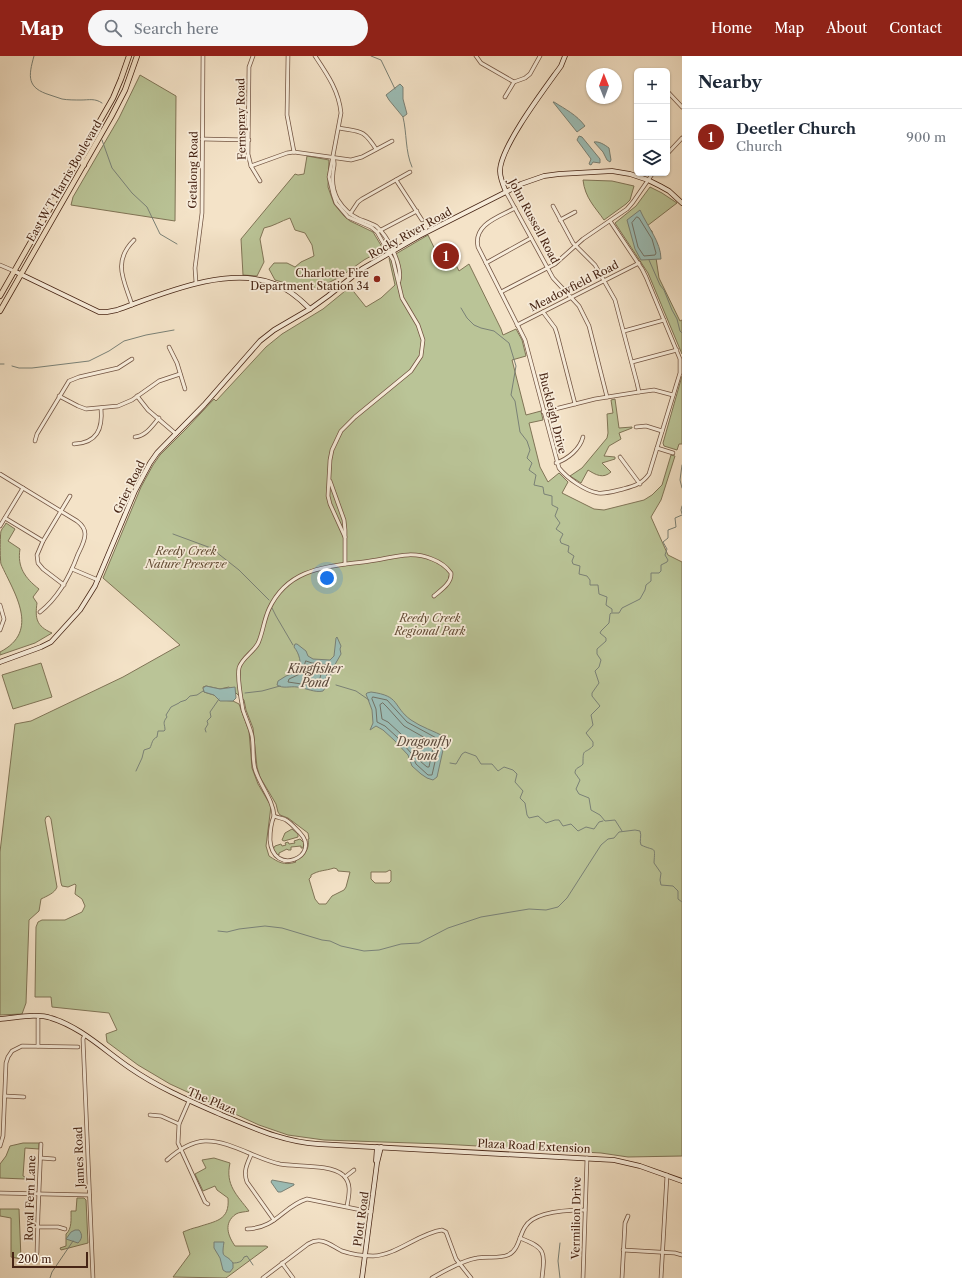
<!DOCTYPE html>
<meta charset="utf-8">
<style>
:root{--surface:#fff;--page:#f6f6f7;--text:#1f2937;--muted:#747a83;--line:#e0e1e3;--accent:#8f2418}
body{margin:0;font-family:"Libre Caslon Text",serif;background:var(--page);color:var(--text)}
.controls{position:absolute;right:12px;top:12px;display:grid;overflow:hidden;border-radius:6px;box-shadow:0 1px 3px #0004}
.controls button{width:36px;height:36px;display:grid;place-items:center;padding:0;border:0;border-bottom:1px solid var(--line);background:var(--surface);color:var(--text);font:20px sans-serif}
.compass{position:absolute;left:586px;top:12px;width:36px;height:36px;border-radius:50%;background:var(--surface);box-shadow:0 1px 3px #0004;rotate:359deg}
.scale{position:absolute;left:12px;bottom:10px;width:76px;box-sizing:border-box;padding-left:4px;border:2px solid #472515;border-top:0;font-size:11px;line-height:14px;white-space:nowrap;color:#472515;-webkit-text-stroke:3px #f8eddb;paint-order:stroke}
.you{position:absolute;left:327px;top:522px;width:14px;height:14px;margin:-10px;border:3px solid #fff;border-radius:50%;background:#1a73e8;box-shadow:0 0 0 6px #1a73e833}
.badge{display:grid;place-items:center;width:26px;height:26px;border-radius:50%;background:var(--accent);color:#fff;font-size:13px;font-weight:700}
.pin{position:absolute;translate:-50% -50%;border:2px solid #fff;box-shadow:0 1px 4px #0006}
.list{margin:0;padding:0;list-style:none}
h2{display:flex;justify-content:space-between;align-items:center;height:52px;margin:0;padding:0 16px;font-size:17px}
h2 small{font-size:13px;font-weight:400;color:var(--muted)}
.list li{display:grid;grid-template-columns:26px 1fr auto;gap:12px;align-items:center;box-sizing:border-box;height:56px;padding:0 16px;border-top:1px solid var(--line)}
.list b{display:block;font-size:15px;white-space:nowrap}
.list p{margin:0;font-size:13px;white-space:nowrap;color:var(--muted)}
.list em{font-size:13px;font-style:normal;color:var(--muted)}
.icon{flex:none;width:22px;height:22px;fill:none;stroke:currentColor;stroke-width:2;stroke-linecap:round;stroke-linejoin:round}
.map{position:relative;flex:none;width:682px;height:1222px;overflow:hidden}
header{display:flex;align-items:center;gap:24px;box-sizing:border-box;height:56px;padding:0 20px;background:var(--accent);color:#fff}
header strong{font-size:19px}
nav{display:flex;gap:22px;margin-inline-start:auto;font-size:14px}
.search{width:280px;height:36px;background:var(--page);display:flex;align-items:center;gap:10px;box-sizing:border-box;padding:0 14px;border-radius:22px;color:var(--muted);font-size:15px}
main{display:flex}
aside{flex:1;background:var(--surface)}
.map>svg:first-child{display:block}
</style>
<header>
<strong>Map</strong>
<div class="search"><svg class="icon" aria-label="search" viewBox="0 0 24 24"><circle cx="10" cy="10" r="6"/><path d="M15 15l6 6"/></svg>Search here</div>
<nav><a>Home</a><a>Map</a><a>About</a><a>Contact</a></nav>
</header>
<main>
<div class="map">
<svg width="682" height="1222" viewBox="0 0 682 1222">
<rect width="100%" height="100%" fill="#f4e3c8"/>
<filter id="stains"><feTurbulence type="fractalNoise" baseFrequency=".005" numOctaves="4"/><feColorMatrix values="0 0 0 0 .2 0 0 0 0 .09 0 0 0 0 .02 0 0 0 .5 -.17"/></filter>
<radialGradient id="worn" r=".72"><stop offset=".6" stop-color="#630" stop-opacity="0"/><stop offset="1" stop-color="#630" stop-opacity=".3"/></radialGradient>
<g fill="#bac497" stroke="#807456" fill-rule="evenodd">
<path d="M140,19L176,40L175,165L71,149L73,141L119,62Z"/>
<path d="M307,100L329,104L328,131L334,148L344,160L350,165L373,176L382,191V194L364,204L340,221L320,231L303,232L275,224L269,213L274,207H287L295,211L301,206L314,200L312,189L305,177L295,174L290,162C281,165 274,170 264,172L260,183L264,206L257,220L243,219L241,183L295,118L298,119L304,118Z"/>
<path d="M583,124L612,125L634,130L630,144L626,148L604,164C595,151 585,142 583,124Z"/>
<path d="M650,131L662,137L677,147L647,170L652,175L659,222L680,265L682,264V298L648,217L615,167L636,150Z"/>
<path d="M428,179L443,210L454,205L459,215L469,208L501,273L503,279L516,273L522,284L526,300L512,304L526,359L541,355L543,364L529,367L540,411L548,426L559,417L568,426L562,437L594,453L604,454L644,444L652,439L662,429L671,399L675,400L661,444L651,461L668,499L682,506V1100L628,1101L601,1097L442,1088L324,1084L288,1079L259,1069L170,1028L138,1009L107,986L106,978L117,974L109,957L52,951L51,941H35L36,871L38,866L42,864H65L82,856L85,850L82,843L75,838L76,829L75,828L68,831L62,830L61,827L51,763L49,760L46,761L45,764L57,831C55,837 47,840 41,843L39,855L29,864L26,947L22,958L0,959V796L15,668L31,665L123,621L180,589L103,522L141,431L153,409L160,399L186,373L214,343L216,345L266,291L282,278L323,253L350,231L366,251L381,242L395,229L389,202ZM206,630L220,633L229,631L244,644L246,654L253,672L257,711L260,721L276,748L278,756L280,759L288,762L308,777L309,783H308C310,794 304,799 295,805L296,806C284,810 278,806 269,800L266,790L271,750L258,728L252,712L249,675L239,648L233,645L220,644L214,639L204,636L203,631ZM334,812L337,813L338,815L350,816L346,831L344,834L332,840L326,848H319L315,843L309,823L311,821V819C319,814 325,815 334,812ZM390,814L391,815V825L389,827H375L371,823V816H386Z"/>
<path d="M682,320V388H679L677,394L664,390L663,387Z"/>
<path d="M615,343L619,372L632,371V372L619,377L621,383L609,390L604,400L615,401V403L602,407L611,416C603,423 596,419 588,414L581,427L570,420L582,412L607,382L608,377L607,358L613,357L611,344Z"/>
<path d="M6,467L15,473L8,485L20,493C17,511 25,522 39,533L33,541L37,547C35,562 36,570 52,577L35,587L0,599V596C41,575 14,537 1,508C0,505 0,478 1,475C2,472 5,470 6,467Z"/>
<path d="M41,607L52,641L13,653L2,619Z"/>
<path d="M292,773L298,778V781L284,785L282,784L285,777Z"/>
<path d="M300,783L304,787L303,792H301V790L291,791V794H288L287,793L279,797V799H277L273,793L275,790L281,788L282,790L286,789L285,787L288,786L289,788L295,787L294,785Z"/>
<path d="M23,1087H39V1093L25,1092L23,1120L25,1121V1123L0,1122V1108L6,1100L10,1090Z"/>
<path d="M214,1102L230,1107C225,1129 237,1139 249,1155C245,1156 239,1156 236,1158C223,1167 228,1180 235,1190H266L268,1191L226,1222L173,1221L190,1198L183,1176C188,1174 193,1172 198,1171C215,1165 230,1165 228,1142L217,1134L215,1130L203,1135L195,1118L206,1112L202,1104Z"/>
<path d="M77,1142H84L86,1144L88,1187L61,1194L60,1192L66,1190V1178C72,1173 71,1163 71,1155H76Z"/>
<path d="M0,1153H19L21,1203L11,1201V1162L0,1160Z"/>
</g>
<g fill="#9cbeb7" stroke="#7a8176">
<path d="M400,28L403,31V43L407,58L403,61L389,44L386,39Z"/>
<path d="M553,46H554C565,53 577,59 585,70L577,76Z"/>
<path d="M579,80L582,81L600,103V107L593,106L591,109L589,108L591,103L577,84Z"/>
<path d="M594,86C599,85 605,89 609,92L611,104L610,106L607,104L603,96Z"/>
<path d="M640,154C647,170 661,186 661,203L641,204L635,193L627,164Z"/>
<path d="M337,581L341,590L340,593L341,598L333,612L328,628L323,635C315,637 306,632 297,631C290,630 283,633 277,629L278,625L286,620L299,615C302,607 299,597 294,591L295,588H297L306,595L308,600L313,603L330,604L334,600L336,582Z"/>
<path d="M206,630L220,633L235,631L236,642L233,645H220L214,639L204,636L203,632Z"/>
<path d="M371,636C401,640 392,650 411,664C421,671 434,675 445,681V685L437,721L433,724L427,722L421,718L412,710L408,699L394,684L383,674L376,670L370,674L373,667L372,654L366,638L367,637Z"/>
<path d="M272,1124L294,1128V1129L281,1136H278L271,1126Z"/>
<path d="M75,1174H79C83,1179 82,1183 78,1187L66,1183L71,1176Z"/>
<path d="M214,1186H224C221,1205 225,1196 233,1207V1212L230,1216H226L223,1214L220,1202L214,1192Z"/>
</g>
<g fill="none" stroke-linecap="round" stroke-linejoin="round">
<g stroke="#727266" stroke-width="1">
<path d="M637,161L639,162L652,183L656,197L655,199L644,200L638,191L632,167Z"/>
<path d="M306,605L312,607L329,609L325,627L322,631L288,626L289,623L302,617Z"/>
<path d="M311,612L322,614L319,626L306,623Z"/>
<path d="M373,641L387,644L407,666L440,684L432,719H428L416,708L411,697L397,681L385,670L377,666L376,653L372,643Z"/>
<path d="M383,647L387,651L404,670L434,687L429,711H427L420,705L415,694L401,678L388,666L382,663L380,649Z"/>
</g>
<g stroke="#7a8176" stroke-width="1">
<path d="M34,0C28,21 27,32 50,39C54,40 58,42 62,43C67,44 75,44 81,44C89,44 95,42 102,47"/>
<path d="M371,0L381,4L395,33"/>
<path d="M403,61C407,77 405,95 412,111"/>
<path d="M102,84L112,112L132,137L147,151L160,178L177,188"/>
<path d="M649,204L660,229L664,234L672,254L677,263L680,275L682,277"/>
<path d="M461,252L467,262L474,269L481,272L494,275L509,287L516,310L511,339L515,345L520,376L527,385L530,394L527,402L532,407L529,414L536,419L534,429L543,431L544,438L552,440V449L558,452L555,460L560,467L556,473L563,478L560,484L561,487L569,490L568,496L574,500L572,505L573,508L580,510L579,518L587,520L590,524V529H598L599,538L607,541L606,549L612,553V556"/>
<path d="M0,308H4"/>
<path d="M12,310L19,312H32L89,305L109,295L124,285L146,279L174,274"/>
<path d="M682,409L680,424L682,432"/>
<path d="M682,450L681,454L682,458"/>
<path d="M173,478L211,492L239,514L269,544"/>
<path d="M272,552L276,560L293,589"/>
<path d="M336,629L356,635L369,644"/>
<path d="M245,637L262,635L280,630"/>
<path d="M206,676L205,673L208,668L207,665L211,661L210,656L219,643"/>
<path d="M450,707L456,708L462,698L465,696L476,700L481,708H492L498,715L504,711L513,714L517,718L515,726L523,735L520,742L525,747L527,759L529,762L538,760L546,767L555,764H559L563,770L571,768L578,775L586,771L594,773L599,766L603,765"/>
<path d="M136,715L142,702L144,694L150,692C152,688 152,683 157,681L158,675H164L165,674C165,668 162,667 167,661L166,659L171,651L179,647L180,646L186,644L190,640L197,639L203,635H204"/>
<path d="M622,775L615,764L605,765L600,759L591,754L589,742L579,738L576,733L580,724L575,717C575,711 580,712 583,708C583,691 584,699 593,690V686L586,677L593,669L591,659L600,650L592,640V637L599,627L595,615L599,611L601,604L597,598V593L606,585V582L600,577L601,575L609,567L610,558L611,557H619L622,552L640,543L645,534L646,529L651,525V517H659L661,515V509L667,506L668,504L665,499L667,493L663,486L668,482V474L676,471L675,462L682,459"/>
<path d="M218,875L227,876L239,873L265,870L282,872L322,884L330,885L341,890L364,895L379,894L401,888L419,887L448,872L481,861L529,853L546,854L558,851L567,842L601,789L608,783L614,782L619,776L635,774L640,775C642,780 639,785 641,789C656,796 655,789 654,807L661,817L660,824L661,829L673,830L678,835V843L682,846"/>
<path d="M233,1207C238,1207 242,1206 244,1201L247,1200L253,1209"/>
<path d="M50,1222L52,1216L73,1185"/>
<path d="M560,1222L558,1205L560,1187"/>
</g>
<defs>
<g id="street">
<path d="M253,0L249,11L248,98L251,110L260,125"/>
<path d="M288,0L287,59L294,96"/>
<path d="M315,0C327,18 339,35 341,57L329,121L333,138L336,147L348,161L371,171L377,176L393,204L402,242L418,269L423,284L421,300L411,315L355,361L341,375L332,394L330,404L328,440L330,448L345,481"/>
<path d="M476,0L481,7L514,26"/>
<path d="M667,35L682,51"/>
<path d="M505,41L514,26L525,22L530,18L540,0"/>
<path d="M339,72C361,76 363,73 376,93"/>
<path d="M202,83L249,84"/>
<path d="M667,98L682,82"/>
<path d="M333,102C336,108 333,112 333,117C332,126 334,137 338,144C343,152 350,159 359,163C364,165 370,167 376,170C388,180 403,210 399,225"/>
<path d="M251,110L287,97L294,96L351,104L362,101L392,85"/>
<path d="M396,124L422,164"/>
<path d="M506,136L553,222L579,250L589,270L607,341"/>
<path d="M553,150L573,187L595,209L615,244L637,327L639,336"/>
<path d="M515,152C499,161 473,168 478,191L525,284L559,412C567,422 585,435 598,437C606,438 615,435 623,433C634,430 642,428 649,418L680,317V303L646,221L642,213L610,165"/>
<path d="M350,158L358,146L362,143L410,116"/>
<path d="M560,164L575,156"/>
<path d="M379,175L417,155"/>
<path d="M486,207L531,182"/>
<path d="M0,209L14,215"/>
<path d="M196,227L195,212L202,157L203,0"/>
<path d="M501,236L555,208L583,183L627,153L633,146L653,117"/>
<path d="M132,249C124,224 112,206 134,184"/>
<path d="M543,256L555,272L557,278L575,348"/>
<path d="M517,269L639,207"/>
<path d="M624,275L664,264"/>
<path d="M169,291L177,307L185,333"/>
<path d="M632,306L677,294"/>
<path d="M59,340L78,350L86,353L118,350L132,344L159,325L180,318"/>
<path d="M137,340L148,354L176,378"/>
<path d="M543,356L595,343L639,336L654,334L673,339"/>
<path d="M636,371L646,370L662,375"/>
<path d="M135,381C146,380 152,370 159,362"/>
<path d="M35,385L37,378L69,325L79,321L118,312L132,303"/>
<path d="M74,388C97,387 103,373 101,352"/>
<path d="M657,392L673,397"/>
<path d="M620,401L640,428"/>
<path d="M556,407C568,403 580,393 583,381"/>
<path d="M0,418L77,465C81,468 85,472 85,478C85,485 81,492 78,498C70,520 59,541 40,556"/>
<path d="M330,425L344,464L345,474V508"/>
<path d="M5,462L43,485"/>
<path d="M0,470L23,432"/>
<path d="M72,513L98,524"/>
<path d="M64,529L43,513L38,507L37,499L43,485L70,440"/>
<path d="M0,549L4,563L0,574"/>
<path d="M274,760C273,743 260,730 255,713C252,702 254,691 252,680C250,671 246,663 243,654C241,643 237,622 239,612C242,601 256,595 259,585C263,575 264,564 269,553C289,510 329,511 370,505C392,502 410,494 432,503C440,506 446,510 451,517C452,527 441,534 434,540"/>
<path d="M274,760C278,762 283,762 286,764C291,767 296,773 300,777C322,800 273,822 270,784C270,776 271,767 274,760Z"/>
<path d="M38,963V990"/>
<path d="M85,979L83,983L93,1222"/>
<path d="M5,1040L24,1041"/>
<path d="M189,1045L179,1068L178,1087L205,1146L208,1148"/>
<path d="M150,1059L161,1060L179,1068"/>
<path d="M0,1090L3,1080L6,1007L8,1001L12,995L22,990L78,991"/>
<path d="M251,1099C247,1108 243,1116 247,1126L274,1164"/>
<path d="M41,1102L54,1103"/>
<path d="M167,1104C178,1094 190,1086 205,1085C229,1084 256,1103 280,1108C297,1111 330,1108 343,1119C352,1127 349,1139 347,1150"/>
<path d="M345,1121L354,1114"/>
<path d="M0,1137L89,1139"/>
<path d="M38,1171H58L65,1173"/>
<path d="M247,1173C277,1172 283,1150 307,1143L371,1156"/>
<path d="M520,1182C546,1192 545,1196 542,1222"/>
<path d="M623,1194L675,1197L682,1199"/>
<path d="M37,1197L38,1158L41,1088"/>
<path d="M282,1207L293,1222"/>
<path d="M263,1222L308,1188C322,1180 330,1189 342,1195C351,1198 364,1200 373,1200C397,1199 419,1177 442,1174L446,1176L456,1203L471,1222"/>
<path d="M432,1222C444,1215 464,1204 477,1202C487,1200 499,1203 508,1199C519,1194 519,1180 525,1171C534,1155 569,1154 585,1154"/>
<path d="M583,1222L587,1102"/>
<path d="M622,1222L625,1167L628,1160"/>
<path d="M661,1222L667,1119"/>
</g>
<g id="secondary">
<path d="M506,136C503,129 500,122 500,115C500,91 546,31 561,10L565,0"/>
<path d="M14,215L99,256H107L117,254C162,238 227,209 275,228C289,233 300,243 310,253"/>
<path d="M0,606L41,591L51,586L80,554L95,530L135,435L150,407L157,397L204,349L260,285L274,274L310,253L328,240L362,213L419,180L506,136L521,128L544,120L559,118L612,115L630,118L648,124L660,130L669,135L682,147"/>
<path d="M0,963C16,962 36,957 51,962C81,971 105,995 130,1012C159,1032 190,1045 222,1059C254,1072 283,1086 318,1088L614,1104L640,1110L682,1125"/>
<path d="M376,1105L377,1091"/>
<path d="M362,1222L377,1107L381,1091"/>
</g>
<g id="primary">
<path d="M84,109L82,107V103L99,73"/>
<path d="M0,240L113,42L121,23L129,0"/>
<path d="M0,255L111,61L125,34L137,0"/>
</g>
</defs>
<use href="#street" stroke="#725442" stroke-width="4.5"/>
<use href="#secondary" stroke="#472515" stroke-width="5.5"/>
<use href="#primary" stroke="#472515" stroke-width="6"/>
<use href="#street" stroke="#f8eddb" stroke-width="3"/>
<use href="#secondary" stroke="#f8eddb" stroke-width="4"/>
<use href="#primary" stroke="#f4e3c8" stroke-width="4.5"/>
</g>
<circle fill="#8f2418" stroke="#f8eddb" stroke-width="1.5" cx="377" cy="223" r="4"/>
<g text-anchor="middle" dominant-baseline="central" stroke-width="3.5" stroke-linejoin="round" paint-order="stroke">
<g font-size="11" fill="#472515" stroke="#f8eddb">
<text transform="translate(241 63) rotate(-91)">Fernspray Road</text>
<text transform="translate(193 114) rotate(-89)">Getalong Road</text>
<text transform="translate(64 125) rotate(-60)">East W T Harris Boulevard</text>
<text transform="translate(534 165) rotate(62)">John Russell Road</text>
<text transform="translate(410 177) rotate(-29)">Rocky River Road</text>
<text transform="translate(574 230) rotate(-27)">Meadowfield Road</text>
<text transform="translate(553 357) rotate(76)">Buckleigh Drive</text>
<text transform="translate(129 431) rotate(-64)">Grier Road</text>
<text transform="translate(212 1045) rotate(23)">The Plaza</text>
<text transform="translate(534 1090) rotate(3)">Plaza Road Extension</text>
<text transform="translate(79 1101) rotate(-92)">James Road</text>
<text transform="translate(30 1142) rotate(-88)">Royal Fern Lane</text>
<text transform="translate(576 1162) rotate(-89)">Vermilion Drive</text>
<text transform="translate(361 1163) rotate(-82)">Plott Road</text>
</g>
<g font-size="11" fill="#472515" stroke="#f8eddb" text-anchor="end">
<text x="369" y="217">Charlotte Fire<tspan x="369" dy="13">Department Station 34</tspan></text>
</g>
<g font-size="11" font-style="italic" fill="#644d36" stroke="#f8eddb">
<text x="186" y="495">Reedy Creek<tspan x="186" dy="13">Nature Preserve</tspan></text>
<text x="430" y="562">Reedy Creek<tspan x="430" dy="13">Regional Park</tspan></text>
</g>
<g font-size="12" font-style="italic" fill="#5c4b3e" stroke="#f8eddb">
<text x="315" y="612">Kingfisher<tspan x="315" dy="14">Pond</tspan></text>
<text x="424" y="685">Dragonfly<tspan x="424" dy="14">Pond</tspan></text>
</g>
</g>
<rect width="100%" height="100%" filter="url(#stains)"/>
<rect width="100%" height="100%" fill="url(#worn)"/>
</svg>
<div class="controls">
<button>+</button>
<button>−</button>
<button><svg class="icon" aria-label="layers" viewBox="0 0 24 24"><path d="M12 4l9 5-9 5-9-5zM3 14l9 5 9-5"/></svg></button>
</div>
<svg class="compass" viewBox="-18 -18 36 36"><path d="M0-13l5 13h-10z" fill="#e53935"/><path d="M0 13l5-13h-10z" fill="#747a83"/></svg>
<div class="scale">200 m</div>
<div class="you"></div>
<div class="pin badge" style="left:446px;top:200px">1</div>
</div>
<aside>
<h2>Nearby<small></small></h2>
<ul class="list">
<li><span class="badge">1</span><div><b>Deetler Church</b><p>Church</p></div><em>900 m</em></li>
</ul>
</aside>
</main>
